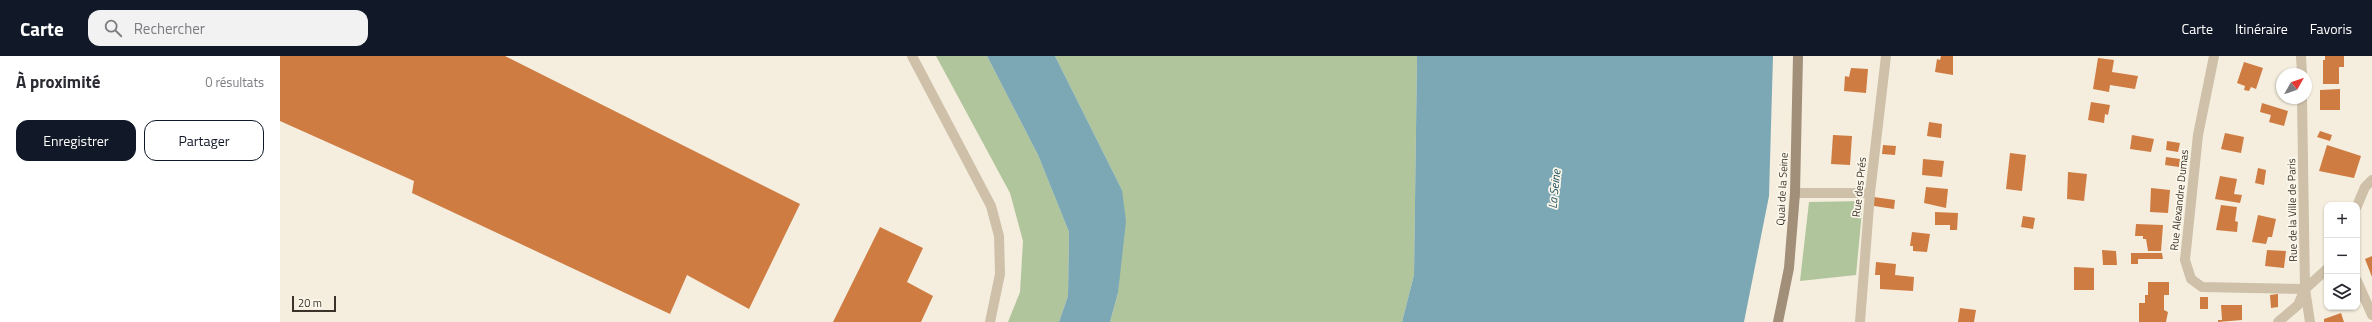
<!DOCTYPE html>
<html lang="fr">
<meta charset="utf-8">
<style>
:root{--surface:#fff;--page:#f2f2f3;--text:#2b2b33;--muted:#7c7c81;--line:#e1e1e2;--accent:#111827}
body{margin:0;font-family:"Titillium Web",sans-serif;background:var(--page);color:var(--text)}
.controls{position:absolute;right:12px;bottom:12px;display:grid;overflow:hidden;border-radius:8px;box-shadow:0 1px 3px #0004}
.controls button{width:36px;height:36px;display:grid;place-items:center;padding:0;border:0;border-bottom:1px solid var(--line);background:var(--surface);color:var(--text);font:20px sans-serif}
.compass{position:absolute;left:1996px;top:12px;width:36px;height:36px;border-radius:50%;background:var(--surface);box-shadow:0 1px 3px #0004;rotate:50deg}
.scale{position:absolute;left:12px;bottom:10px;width:44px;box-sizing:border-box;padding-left:4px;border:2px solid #3b3229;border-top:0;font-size:11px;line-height:14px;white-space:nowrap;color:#3b3229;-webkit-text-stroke:3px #fbf7eb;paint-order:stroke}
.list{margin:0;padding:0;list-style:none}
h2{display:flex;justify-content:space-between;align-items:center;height:52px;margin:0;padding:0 16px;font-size:17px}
h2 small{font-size:13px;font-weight:400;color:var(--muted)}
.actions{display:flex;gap:8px;padding:12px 16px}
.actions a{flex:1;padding:9px 0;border:1px solid var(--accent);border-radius:12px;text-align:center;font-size:14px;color:var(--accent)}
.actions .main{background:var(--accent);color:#fff}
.icon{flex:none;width:22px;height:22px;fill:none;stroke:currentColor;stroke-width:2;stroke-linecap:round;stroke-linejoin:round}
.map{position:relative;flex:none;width:2092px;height:266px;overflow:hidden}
header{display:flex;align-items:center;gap:24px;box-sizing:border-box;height:56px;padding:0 20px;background:var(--accent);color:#fff}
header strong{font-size:19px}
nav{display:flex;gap:22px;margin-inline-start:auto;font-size:14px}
.search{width:280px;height:36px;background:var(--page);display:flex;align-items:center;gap:10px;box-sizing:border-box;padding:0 14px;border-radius:12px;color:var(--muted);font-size:15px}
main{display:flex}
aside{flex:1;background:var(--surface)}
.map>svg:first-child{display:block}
</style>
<header>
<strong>Carte</strong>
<div class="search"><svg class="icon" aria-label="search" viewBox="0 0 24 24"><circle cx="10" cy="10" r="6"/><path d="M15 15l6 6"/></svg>Rechercher</div>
<nav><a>Carte</a><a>Itinéraire</a><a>Favoris</a></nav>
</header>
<main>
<aside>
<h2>À proximité<small>0 résultats</small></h2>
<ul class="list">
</ul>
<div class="actions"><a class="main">Enregistrer</a><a>Partager</a></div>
</aside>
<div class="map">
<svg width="2092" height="266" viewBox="0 0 2092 266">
<rect width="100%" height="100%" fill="#f5eede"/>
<g fill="#b1c59c">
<path d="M656,0H707L758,99L789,176L788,240L779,266H728L740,236L743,185L730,137Z"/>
<path d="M775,0H1137L1134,219L1122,266H830L838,237L842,134Z"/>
<path d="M1583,145L1576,219L1520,225L1529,146Z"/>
</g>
<g fill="#7ba8b4">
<path d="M707,0H775L842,134L846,165L838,237L830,266H779L788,240L789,176L758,99Z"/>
<path d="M1137,0H1493L1489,140L1464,266H1122L1134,219Z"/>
</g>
<g fill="#cf7c42">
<path d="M0,0H225L520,148L469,253L407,219L390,258L132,137L134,125L0,65Z"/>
<path d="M1661,0H1673V19L1655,16L1657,3L1660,4Z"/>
<path d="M2045,0H2064V11H2059V28H2043V4H2045Z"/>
<path d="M1818,2L1834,4L1832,16L1858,20L1855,33L1830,29L1829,36L1813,33Z"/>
<path d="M1964,6L1983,12L1976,33L1971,31L1969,35L1964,34L1965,30L1957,27Z"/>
<path d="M1571,12L1588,13L1586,37L1564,35L1565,20L1569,21Z"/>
<path d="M2060,33V54H2040V34Z"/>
<path d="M1811,46L1830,49L1828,59L1825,58L1824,67L1808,64Z"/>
<path d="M1982,47L2008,55L2004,70L1989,66L1991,59L1980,56Z"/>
<path d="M1649,66L1662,68L1661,82L1647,80Z"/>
<path d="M2040,75L2052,79L2050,85L2037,81Z"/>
<path d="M1945,77L1964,81L1961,97L1941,93Z"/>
<path d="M1553,79L1572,80L1570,109L1551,108Z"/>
<path d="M1852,79L1874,83L1871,96L1850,93Z"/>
<path d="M1887,85L1900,87L1898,96L1886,94Z"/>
<path d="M1603,89L1616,90L1615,99L1602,98Z"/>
<path d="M2047,89L2081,100L2074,122L2039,115Z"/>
<path d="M1730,97L1746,99L1742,135L1726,133Z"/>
<path d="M1886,101L1900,103L1899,111L1885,109Z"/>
<path d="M1643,103L1664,105L1662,121L1642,119Z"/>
<path d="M1978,112L1986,114L1984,129L1975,127Z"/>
<path d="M1788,116L1807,118L1804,145L1787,143Z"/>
<path d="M1940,120L1957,123L1954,138L1962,139L1960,147L1935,143Z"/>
<path d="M1646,131L1668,133L1666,152L1644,147Z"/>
<path d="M1871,132L1890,134L1888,157L1870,156Z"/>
<path d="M1594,141L1615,144L1614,153L1594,150Z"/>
<path d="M1941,149L1957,151L1955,165L1958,166L1957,176L1936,174Z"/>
<path d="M1655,156L1678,157L1677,174H1670V169H1655Z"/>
<path d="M1978,159L1996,163L1992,181H1988L1986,188L1972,186Z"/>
<path d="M1743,160L1755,162L1753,173L1741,171Z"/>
<path d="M1856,168L1883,169L1881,195H1868L1866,183H1863V180H1855Z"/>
<path d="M600,171L643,192L627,226L653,240L641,266H553Z"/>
<path d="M1632,176L1650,178L1647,196L1633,195V190H1630Z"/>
<path d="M1822,194L1836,195L1837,209H1823Z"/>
<path d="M1987,194L2006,195L2004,212L1985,210Z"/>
<path d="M1851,197H1882L1883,203H1858V208H1851Z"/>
<path d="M2092,200V221L2085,203Z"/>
<path d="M1596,206L1616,208L1615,219L1634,221L1633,235L1600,233V219H1595Z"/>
<path d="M1794,211L1814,212V234H1794Z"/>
<path d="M1868,226H1889V239H1884V254L1888,256L1886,266H1859V247H1865V239H1868Z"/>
<path d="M1998,238V251L1991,252L1990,239Z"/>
<rect x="1920" y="241" width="8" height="12"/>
<path d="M1941,249H1962V264L1938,266V264H1942Z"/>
<path d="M1680,252L1696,254L1694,266H1678Z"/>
<path d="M2061,257L2064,266H2044V263Z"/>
</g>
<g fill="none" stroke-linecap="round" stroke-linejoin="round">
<g stroke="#cec0a9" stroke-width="10">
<path d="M632,0L711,150L719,180L720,218L710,266"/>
<path d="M1934,0L1918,79L1905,204L1911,223L1922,231L2025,233"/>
<path d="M2021,0L2022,18"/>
<path d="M2022,42L2025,233L2030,266"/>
<path d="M1515,137H1590"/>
<path d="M2077,150L2085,131L2092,124"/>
<path d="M2077,225L2092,259"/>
<path d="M1580,266L1590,137L1606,0"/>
<path d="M1998,266L2018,249L2025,233L2047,213"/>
</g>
<path stroke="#a28f7a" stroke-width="10" d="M1498,266L1509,212L1515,137L1518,0"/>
</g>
<g text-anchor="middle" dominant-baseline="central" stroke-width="3.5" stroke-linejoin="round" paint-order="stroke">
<g font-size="11" fill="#3b3229" stroke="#fbf7eb">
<text transform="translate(1579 131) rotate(-84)">Rue des Prés</text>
<text transform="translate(1502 133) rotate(-87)">Quai de la Seine</text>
<text transform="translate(1899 144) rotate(-84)">Rue Alexandre Dumas</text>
<text transform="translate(2012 154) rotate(-91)">Rue de la Ville de Paris</text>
</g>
<g font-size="12" font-style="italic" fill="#1b5060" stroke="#fbf7eb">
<text transform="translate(1274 133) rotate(-84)">La Seine</text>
</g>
</g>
</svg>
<div class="controls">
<button>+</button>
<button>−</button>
<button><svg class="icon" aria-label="layers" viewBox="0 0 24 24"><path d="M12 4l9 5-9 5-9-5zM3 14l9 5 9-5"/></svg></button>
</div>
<svg class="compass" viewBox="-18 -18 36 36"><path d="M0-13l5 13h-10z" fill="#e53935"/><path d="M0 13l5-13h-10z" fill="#7c7c81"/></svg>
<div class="scale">20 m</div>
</div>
</main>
